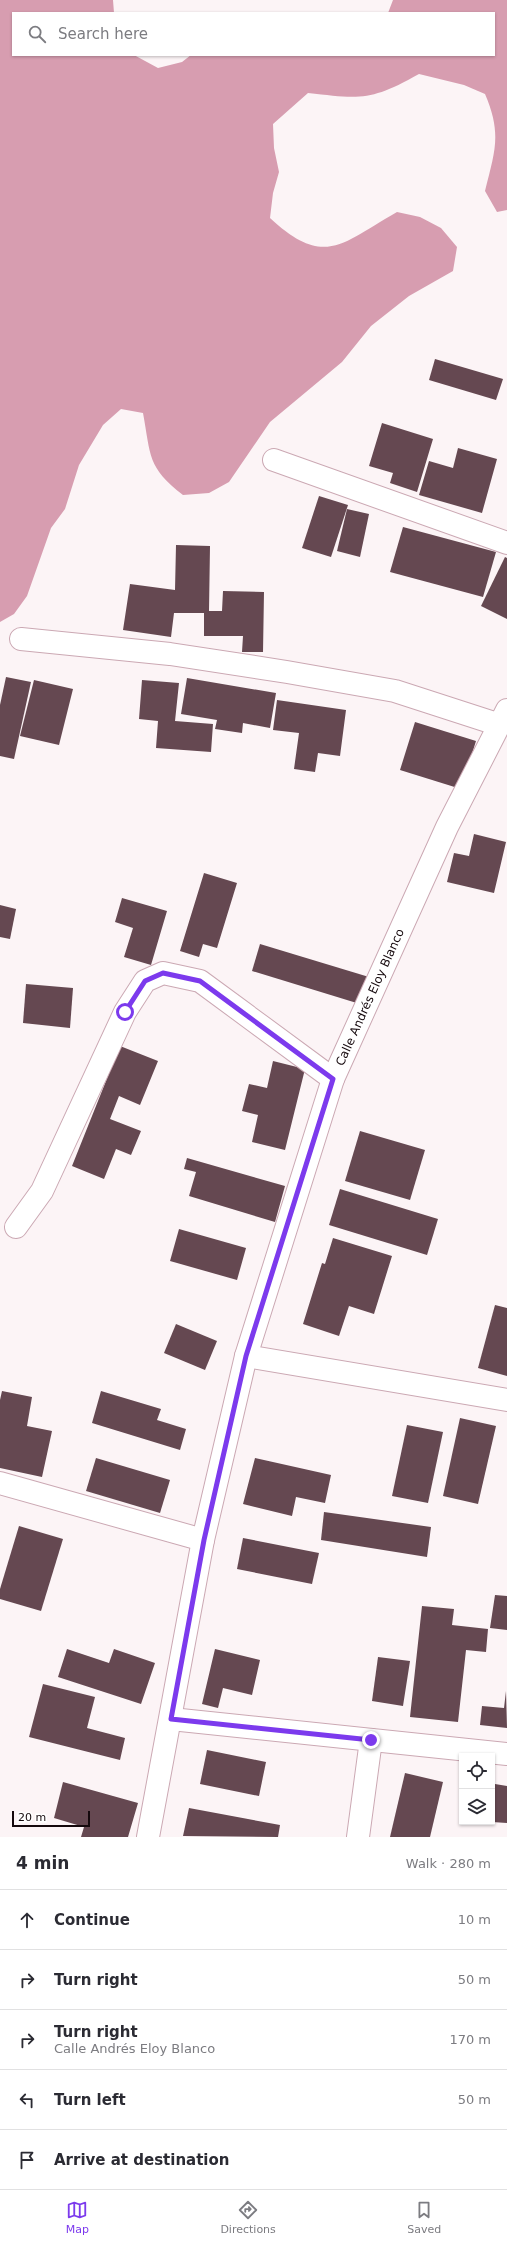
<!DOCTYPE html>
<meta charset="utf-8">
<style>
:root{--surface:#fff;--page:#f7f7f7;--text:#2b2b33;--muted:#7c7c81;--line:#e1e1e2;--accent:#7c3aed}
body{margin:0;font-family:"DejaVu Sans",sans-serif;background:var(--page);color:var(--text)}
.controls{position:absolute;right:12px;bottom:12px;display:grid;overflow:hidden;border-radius:0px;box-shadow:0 1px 3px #0004}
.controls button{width:36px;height:36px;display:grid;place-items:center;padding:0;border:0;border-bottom:1px solid var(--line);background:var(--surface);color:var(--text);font:20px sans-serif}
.scale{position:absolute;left:12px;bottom:10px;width:78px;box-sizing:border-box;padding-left:4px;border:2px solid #15090d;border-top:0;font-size:11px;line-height:14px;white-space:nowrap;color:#15090d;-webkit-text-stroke:3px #fff;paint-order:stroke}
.stop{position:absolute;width:12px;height:12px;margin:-9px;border:3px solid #7c3aed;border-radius:50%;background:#fff}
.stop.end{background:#7c3aed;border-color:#fff;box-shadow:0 1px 4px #0008}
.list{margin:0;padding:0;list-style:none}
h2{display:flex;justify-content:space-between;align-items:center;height:52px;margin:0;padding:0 16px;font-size:17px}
h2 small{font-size:13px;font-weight:400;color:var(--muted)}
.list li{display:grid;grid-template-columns:26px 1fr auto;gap:12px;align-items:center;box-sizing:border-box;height:60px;padding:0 16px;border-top:1px solid var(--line)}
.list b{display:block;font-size:15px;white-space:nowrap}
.list p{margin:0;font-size:13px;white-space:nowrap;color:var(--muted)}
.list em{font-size:13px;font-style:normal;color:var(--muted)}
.icon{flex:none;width:22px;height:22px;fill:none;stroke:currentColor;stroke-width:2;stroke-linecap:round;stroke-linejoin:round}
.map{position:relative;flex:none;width:507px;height:1837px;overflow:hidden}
.search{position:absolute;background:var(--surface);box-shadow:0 1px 3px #0004;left:12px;right:12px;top:12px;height:44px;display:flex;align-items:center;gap:10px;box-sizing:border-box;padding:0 14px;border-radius:0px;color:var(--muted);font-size:15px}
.sheet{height:352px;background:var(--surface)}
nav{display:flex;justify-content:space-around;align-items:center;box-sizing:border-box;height:56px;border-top:1px solid var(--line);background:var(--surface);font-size:11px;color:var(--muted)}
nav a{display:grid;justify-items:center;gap:2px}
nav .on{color:var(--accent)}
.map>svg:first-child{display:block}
</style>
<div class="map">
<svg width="507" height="1837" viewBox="0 0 507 1837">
<rect width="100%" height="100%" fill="#fcf4f6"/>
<path fill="#d79db0" d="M0,0H113L114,13H13V55H134L158,68L182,62L191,55H494V13H388L393,0H507V210L497,212L485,191C495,150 502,134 485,94L464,85L419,74C371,101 361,99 308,93L273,124L274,148L279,172L273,193L270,218C325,269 342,243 397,212L420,217L441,228L457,247L453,271L409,296L371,326L342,362L270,422L229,482L209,493L183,495C147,467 151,456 143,413L121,409L103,425L79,465L65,509L51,528L27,596L14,614L0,622Z"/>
<g fill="#654851">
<path d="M435,359L503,379L496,400L429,380Z"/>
<path d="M382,423L433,439L417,492L390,483L393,473L369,466Z"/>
<path d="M458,448L497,459L482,513L419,495L429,461L453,468Z"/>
<path d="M319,496L348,505L331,557L302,548Z"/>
<path d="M347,509L369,514L360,557L337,551Z"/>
<path d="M403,527L496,552L483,597L390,572Z"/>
<path d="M176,545L210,546L209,611H222L223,591L264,592L263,652H242L243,636H204V613H174L171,637L123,630L130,584L175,590Z"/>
<path d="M505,557L507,558V619L481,606Z"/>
<path d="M6,677L31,682L14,759L0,756V705Z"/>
<path d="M187,678L276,693L270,728L243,723L242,733L215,729L217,720L181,714Z"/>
<path d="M34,680L73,689L59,745L20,736Z"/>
<path d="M142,680L179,683L175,721L213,724L211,752L156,748L158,721L139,719Z"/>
<path d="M277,700L346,710L340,756L318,753L315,772L294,769L299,733L273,730Z"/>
<path d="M415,722L476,741L461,789L400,770Z"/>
<path d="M474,834L506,842L494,893L447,882L454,853L469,856Z"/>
<path d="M204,873L237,883L217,948L203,944L199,957L180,951Z"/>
<path d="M122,898L167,911L151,965L124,957L133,928L115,922Z"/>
<path d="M0,905L16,909L10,939L0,937Z"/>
<path d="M260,944L369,977L360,1004L252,971Z"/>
<path d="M26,984L73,988L70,1028L23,1023Z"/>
<path d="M120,1046L158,1061L140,1105L119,1096L110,1119L141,1131L131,1155L116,1149L104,1179L72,1166Z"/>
<path d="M273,1061L305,1069L285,1150L252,1142L258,1115L242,1111L249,1084L267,1088Z"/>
<path d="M360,1131L425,1150L410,1200L345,1181Z"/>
<path d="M187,1158L285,1186L275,1222L189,1196L196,1172L184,1169Z"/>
<path d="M340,1189L438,1219L427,1255L329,1225Z"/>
<path d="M179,1229L246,1248L237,1280L170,1261Z"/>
<path d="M333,1238L392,1256L374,1314L349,1306L339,1336L303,1324L322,1263L325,1264Z"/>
<path d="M495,1305L507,1308V1376L478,1368Z"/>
<path d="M176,1324L217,1341L205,1370L164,1353Z"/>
<path d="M2,1391L32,1397L27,1426L52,1431L42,1477L0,1468V1400Z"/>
<path d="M101,1391L161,1409L157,1420L186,1429L180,1450L92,1423Z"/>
<path d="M460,1418L496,1426L478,1504L443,1496Z"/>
<path d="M407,1425L443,1432L428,1503L392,1496Z"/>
<path d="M96,1458L170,1480L160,1513L86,1491Z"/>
<path d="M255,1458L331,1475L325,1503L296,1497L292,1516L243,1504Z"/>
<path d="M324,1512L431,1527L427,1557L321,1540Z"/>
<path d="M19,1526L63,1539L41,1611L0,1599V1589Z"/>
<path d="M243,1538L319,1553L312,1584L237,1569Z"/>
<path d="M495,1595L507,1596V1630L490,1628Z"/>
<path d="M422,1606L454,1609L452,1625L488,1629L486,1652L466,1650L458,1722L410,1717Z"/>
<path d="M67,1649L109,1663L114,1649L155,1663L141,1704L58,1677Z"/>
<path d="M215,1649L260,1660L252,1695L223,1688L218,1708L202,1704Z"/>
<path d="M378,1657L410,1661L403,1706L372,1701Z"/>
<path d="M43,1684L95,1697L87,1728L125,1738L120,1760L29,1737Z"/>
<path d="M506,1691L507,1728L480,1725L482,1706L504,1708Z"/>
<path d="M207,1750L266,1762L259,1796L200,1784Z"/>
<path d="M405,1773L443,1782L430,1837H390Z"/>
<path d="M63,1782L138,1803L128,1837H81L84,1827L54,1818Z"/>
<path d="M495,1784L507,1786V1823L492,1822Z"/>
<path d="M189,1808L280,1825L278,1837L183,1836Z"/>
</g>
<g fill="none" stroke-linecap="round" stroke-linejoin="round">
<defs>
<g id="minor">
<path d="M274,460L507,543"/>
<path d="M21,639L170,654L287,672L395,691L500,725"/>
<path d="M16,1227L42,1191L125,1012L145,981L163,973L200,981L333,1079"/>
<path d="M246,1356L507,1400"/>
<path d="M0,1483L203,1540"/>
<path d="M171,1719L507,1754"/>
<path id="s1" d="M148,1837L203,1540L246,1356L333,1079L447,827L507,710"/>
<path d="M358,1837L371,1740"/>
</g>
</defs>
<use href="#minor" stroke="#cba8b3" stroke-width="24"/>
<use href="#minor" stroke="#fff" stroke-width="22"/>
</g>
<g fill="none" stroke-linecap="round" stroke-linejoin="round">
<path stroke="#7c3aed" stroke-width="5" d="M125,1012L145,981L163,973L200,981L333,1079L246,1356L204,1540L171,1719L371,1740"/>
</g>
<g text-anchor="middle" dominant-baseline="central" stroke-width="4" stroke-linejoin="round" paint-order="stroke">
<g font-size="12" fill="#15090d" stroke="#fff">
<text stroke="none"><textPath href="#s1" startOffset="871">Calle Andrés Eloy Blanco</textPath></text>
</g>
</g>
</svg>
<div class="controls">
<button><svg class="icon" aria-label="locate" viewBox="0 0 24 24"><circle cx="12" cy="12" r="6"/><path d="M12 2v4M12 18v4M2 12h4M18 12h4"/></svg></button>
<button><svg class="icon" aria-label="layers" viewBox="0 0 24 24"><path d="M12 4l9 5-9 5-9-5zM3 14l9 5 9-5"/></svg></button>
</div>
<div class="scale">20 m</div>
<div class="stop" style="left:125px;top:1012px"></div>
<div class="stop end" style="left:371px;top:1740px"></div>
<div class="search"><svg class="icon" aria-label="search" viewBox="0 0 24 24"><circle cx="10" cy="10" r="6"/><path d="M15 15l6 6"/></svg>Search here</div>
</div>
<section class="sheet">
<h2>4 min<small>Walk · 280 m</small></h2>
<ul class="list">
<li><svg class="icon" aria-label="ahead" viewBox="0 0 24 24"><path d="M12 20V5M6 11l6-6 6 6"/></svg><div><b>Continue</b></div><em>10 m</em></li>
<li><svg class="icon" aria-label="right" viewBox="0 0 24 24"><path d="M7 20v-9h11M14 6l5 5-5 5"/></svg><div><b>Turn right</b></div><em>50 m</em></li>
<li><svg class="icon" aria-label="right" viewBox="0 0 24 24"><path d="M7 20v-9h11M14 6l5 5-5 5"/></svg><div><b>Turn right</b><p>Calle Andrés Eloy Blanco</p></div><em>170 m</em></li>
<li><svg class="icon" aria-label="left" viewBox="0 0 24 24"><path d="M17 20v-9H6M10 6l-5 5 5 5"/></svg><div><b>Turn left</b></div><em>50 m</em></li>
<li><svg class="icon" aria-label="arrive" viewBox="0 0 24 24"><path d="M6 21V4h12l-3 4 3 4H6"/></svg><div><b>Arrive at destination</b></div></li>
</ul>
</section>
<nav>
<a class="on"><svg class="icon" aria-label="map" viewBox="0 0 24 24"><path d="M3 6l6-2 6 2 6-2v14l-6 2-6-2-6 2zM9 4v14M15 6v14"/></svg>Map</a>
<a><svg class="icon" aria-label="directions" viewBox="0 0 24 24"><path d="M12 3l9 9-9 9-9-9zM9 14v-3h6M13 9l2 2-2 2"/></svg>Directions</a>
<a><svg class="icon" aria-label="saved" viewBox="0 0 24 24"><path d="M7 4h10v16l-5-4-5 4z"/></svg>Saved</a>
</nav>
